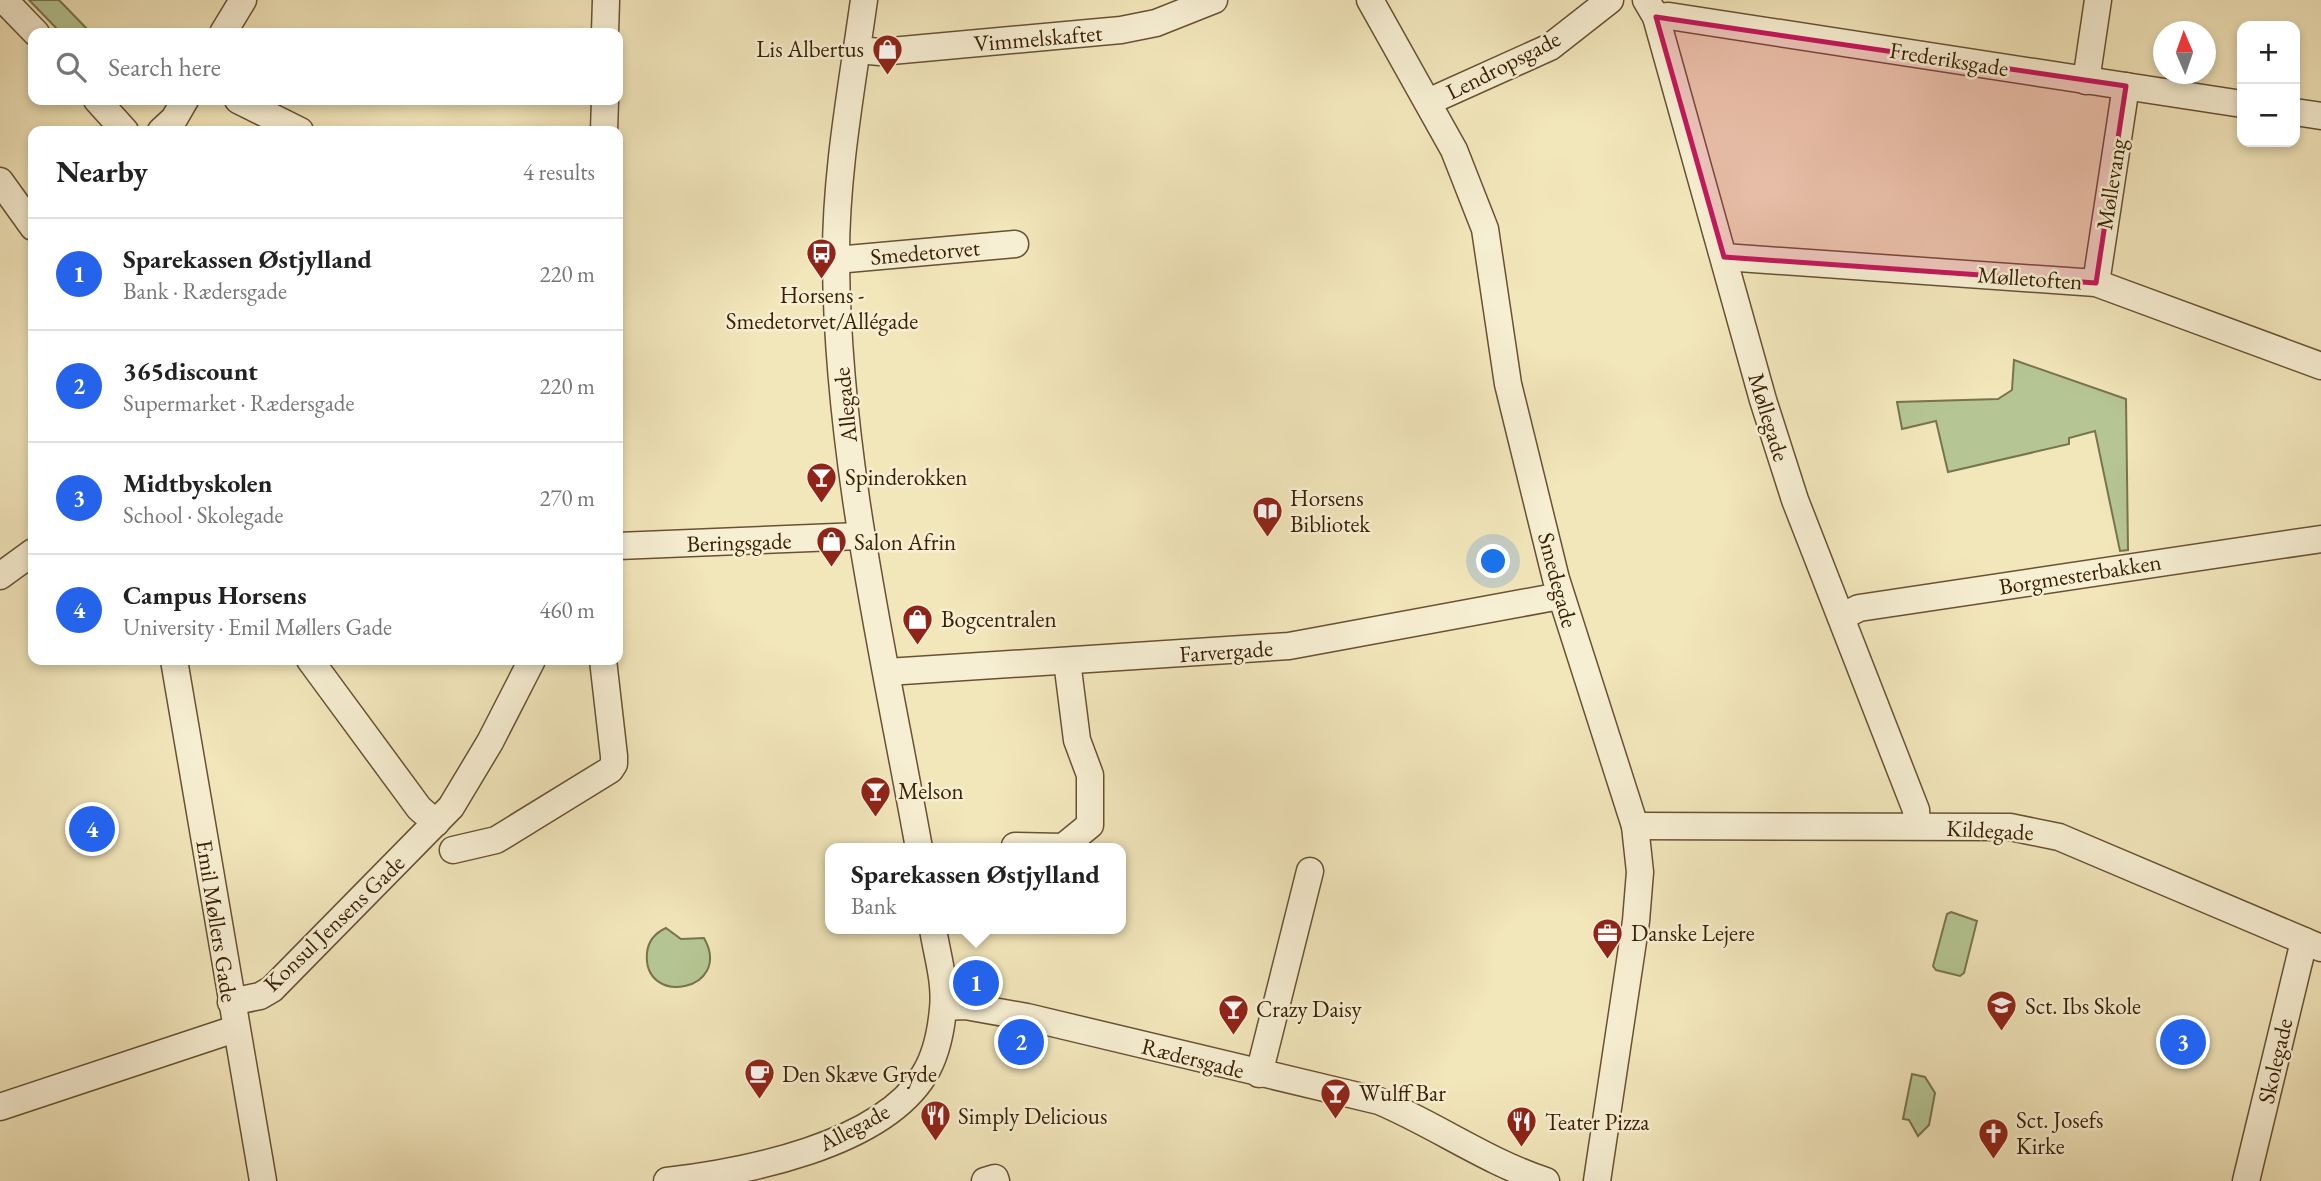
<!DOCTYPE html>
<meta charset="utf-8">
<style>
:root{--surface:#fff;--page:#f6f6f6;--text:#222;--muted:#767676;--line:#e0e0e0;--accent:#2563eb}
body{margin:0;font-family:"EB Garamond",serif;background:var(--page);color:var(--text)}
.controls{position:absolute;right:21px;top:21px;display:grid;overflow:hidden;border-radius:14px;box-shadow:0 4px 10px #0003}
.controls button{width:63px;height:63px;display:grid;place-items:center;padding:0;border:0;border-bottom:2px solid var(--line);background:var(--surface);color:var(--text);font:35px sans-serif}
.compass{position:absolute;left:2153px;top:21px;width:63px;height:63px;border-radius:50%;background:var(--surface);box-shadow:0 4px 10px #0003;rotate:358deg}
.you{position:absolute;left:1494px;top:562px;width:24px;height:24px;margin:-18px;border:5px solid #fff;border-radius:50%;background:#1a73e8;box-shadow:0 0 0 10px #1a73e833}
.badge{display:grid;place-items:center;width:46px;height:46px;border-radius:50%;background:var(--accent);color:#fff;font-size:23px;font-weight:700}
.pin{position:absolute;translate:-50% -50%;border:4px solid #fff;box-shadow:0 2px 7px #0006}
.popup{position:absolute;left:825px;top:843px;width:301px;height:91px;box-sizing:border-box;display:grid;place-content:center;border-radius:14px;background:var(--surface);filter:drop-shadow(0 2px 5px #0005);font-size:23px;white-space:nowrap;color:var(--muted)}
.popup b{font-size:26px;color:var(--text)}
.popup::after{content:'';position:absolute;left:50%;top:100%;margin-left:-14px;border:14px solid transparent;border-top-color:var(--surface)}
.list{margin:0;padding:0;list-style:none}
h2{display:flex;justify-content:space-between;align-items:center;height:91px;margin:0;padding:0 28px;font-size:30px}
h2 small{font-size:23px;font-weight:400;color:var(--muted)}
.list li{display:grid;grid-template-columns:46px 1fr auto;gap:21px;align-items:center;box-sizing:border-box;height:112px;padding:0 28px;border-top:2px solid var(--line)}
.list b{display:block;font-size:26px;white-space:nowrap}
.list p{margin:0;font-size:23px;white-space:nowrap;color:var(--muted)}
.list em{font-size:23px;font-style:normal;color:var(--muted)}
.icon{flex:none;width:38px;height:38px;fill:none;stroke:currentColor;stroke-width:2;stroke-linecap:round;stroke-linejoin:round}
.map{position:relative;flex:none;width:2321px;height:1181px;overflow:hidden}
.search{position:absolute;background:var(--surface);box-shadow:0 4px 10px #0003;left:28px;top:28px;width:595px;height:77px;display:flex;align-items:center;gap:18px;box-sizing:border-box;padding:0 24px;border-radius:14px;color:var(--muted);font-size:26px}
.panel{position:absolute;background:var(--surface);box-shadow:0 4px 10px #0003;left:28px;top:126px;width:595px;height:539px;border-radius:14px}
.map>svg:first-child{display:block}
</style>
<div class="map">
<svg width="2321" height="1181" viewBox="0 0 2321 1181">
<rect width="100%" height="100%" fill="#f2e6bb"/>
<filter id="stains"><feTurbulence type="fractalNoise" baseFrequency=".00286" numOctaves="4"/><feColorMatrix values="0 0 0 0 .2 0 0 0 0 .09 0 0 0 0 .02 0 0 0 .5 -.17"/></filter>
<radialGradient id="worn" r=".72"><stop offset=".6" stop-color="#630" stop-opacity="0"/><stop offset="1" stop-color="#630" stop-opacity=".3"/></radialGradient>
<g fill="#b5c694" stroke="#78744c" stroke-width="2">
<path d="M29,0H59L91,33H61Z"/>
<path d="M2014,360L2126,399L2128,550L2120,551L2095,431L2069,438V444L1948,472L1936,421L1902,429L1897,402L1998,399L2012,390Z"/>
<path d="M1951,912L1977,921L1964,973L1960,976L1936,970L1933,966L1947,914Z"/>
<path d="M666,928L681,939L704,938C734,991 642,1008 647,953C648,942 655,933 666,928Z"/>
<path d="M1912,1074L1925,1077L1935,1093L1929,1125L1918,1136L1909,1120L1903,1119Z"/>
</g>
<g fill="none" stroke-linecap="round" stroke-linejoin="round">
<defs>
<g id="minor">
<path d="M4,0L36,33"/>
<path d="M864,0C852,86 835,175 836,263C838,461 884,654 919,848"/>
<path d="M1370,0L1454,150L1485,229L1508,384L1556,579L1635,826L1640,872L1636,921L1597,1181"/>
<path d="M1646,0L1656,17L1763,400L1795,500L1916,810L1917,826"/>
<path d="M1656,17L1669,16L2242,104"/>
<path d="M223,33L243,0"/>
<path d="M605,33L606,0"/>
<path d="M857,50L880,52L1121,30L1156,23L1214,0"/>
<path d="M2086,81L2098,0"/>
<path d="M97,100L125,131"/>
<path d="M238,100L300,131"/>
<path d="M1428,102L1550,47L1610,0"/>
<path d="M2295,112L2321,116"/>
<path d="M161,131L174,119L185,100"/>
<path d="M604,131L605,100"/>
<path d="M0,181L33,227"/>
<path d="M1724,257L2096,283L2321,366"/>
<path d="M836,260L1015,244"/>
<path d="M2096,283L2126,86"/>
<path d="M618,546L860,536"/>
<path d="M0,576L33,552"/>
<path d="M1841,617L1859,608L2321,539"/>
<path d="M174,660L263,1181"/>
<path d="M310,660L419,808L436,823"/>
<path d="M887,672L1289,646L1560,596"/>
<path d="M1635,826L2010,827L2059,837L2321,948"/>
<path d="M1015,846L1063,847L1090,825V775L1077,740L1067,661"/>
<path d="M453,850L496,840L610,770L614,764V756L603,660"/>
<path d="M231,1002L260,996L272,989L451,807L490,742L532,660"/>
<path d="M944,1007L965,1006L1027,1017L1379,1101C1436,1125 1487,1162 1546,1181"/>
<path d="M1259,1074L1310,871"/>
<path d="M0,1107L235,1029"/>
<path d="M667,1181C744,1172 880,1146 924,1075C936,1056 941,1031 943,1009C946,982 937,955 933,929"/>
<path d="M985,1181L995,1178L996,1181"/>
<path d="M2246,1181L2304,941"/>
</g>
</defs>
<use href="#minor" stroke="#685232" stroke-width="29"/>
<use href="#minor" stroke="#f7efd3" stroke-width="26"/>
</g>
<path fill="#c2185b" fill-opacity="0.2" stroke="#c2185b" stroke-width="5" stroke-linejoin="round" d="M1656,17L2126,86L2096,283L1724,257Z"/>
<defs>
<symbol id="shop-pin" viewBox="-11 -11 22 30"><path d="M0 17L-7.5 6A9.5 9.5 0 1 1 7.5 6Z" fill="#8f2418" stroke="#f7efd3"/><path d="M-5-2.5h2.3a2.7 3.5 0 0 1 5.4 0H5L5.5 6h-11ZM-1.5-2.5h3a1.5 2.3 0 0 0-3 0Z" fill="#fff"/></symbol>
<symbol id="bus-pin" viewBox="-11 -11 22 30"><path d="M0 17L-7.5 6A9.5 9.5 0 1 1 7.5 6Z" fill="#8f2418" stroke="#f7efd3"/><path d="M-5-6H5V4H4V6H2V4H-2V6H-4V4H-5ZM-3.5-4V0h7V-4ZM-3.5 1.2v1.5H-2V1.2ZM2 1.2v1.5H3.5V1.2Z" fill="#fff"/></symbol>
<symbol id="bar-pin" viewBox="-11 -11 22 30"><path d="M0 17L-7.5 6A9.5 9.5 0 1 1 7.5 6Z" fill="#8f2418" stroke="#f7efd3"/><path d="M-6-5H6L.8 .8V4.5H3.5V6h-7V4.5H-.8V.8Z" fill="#fff"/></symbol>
<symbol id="library-pin" viewBox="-11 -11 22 30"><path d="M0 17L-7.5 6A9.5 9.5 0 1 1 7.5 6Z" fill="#8f2418" stroke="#f7efd3"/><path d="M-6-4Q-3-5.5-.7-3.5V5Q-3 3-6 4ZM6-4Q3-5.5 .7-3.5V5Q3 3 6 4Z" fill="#fff"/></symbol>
<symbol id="office-pin" viewBox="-11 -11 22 30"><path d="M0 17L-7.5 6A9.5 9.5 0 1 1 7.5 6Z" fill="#8f2418" stroke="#f7efd3"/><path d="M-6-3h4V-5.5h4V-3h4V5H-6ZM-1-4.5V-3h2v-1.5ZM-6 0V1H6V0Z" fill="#fff"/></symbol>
<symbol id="school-pin" viewBox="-11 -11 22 30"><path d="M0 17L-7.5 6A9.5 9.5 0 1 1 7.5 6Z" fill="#8f2418" stroke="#f7efd3"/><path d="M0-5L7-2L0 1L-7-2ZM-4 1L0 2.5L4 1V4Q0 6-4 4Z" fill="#fff"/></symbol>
<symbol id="cafe-pin" viewBox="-11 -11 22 30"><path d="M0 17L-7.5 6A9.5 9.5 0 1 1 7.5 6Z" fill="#8f2418" stroke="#f7efd3"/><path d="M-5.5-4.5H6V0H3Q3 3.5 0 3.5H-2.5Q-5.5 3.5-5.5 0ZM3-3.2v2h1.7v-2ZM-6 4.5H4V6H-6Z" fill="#fff"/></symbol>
<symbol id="restaurant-pin" viewBox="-11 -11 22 30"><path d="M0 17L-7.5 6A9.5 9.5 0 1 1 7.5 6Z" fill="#8f2418" stroke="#f7efd3"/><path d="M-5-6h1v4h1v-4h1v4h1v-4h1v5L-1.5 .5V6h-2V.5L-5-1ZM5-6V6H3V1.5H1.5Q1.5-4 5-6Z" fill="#fff"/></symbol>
<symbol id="church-pin" viewBox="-11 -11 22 30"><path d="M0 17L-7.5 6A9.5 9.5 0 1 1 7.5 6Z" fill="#8f2418" stroke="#f7efd3"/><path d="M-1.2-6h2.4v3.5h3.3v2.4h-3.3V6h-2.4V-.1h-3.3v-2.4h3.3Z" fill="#fff"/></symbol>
</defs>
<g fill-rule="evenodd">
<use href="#shop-pin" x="870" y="32" width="35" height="47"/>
<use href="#bus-pin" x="804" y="236" width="35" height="47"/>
<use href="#bar-pin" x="804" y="460" width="35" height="47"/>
<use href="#library-pin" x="1250" y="494" width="35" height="47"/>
<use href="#shop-pin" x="814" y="524" width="35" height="47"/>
<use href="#shop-pin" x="900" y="602" width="35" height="47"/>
<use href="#bar-pin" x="858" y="774" width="35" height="47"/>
<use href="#office-pin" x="1590" y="916" width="35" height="47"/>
<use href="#school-pin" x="1984" y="988" width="35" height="47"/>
<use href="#bar-pin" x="1216" y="992" width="35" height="47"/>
<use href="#cafe-pin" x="742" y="1056" width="35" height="47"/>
<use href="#bar-pin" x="1318" y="1076" width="35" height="47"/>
<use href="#restaurant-pin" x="918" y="1098" width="35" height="47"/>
<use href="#restaurant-pin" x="1504" y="1104" width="35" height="47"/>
<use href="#church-pin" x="1976" y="1116" width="35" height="47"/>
</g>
<g text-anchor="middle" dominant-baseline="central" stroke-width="5" stroke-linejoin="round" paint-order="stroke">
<g font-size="23" fill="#3a2104" stroke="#f7efd3">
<text transform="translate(1038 38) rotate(-5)">Vimmelskaftet</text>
<text transform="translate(1949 59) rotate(9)">Frederiksgade</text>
<text transform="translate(1503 65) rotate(-27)">Lendropsgade</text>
<text transform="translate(2111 184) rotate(-81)">Møllevang</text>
<text transform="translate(925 252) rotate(-5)">Smedetorvet</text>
<text transform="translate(2030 278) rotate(4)">Mølletoften</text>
<text transform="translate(845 405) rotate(-96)">Allegade</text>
<text transform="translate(1769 417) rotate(73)">Møllegade</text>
<text transform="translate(739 542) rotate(-2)">Beringsgade</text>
<text transform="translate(2080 574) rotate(-9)">Borgmesterbakken</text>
<text transform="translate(1558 580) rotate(75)">Smedegade</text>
<text transform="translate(1226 651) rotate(-4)">Farvergade</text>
<text transform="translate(1990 830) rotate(3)">Kildegade</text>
<text transform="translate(217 921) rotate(81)">Emil Møllers Gade</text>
<text transform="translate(334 923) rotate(-44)">Konsul Jensens Gade</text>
<text transform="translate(1193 1058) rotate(14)">Rædersgade</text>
<text transform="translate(2275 1061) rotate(-77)">Skolegade</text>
<text transform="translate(854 1127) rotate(-28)">Allegade</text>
</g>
<g font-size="23" fill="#3a2104" stroke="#f7efd3" text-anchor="start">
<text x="864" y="49" text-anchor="end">Lis Albertus</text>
<text x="822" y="295" text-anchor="middle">Horsens -<tspan x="822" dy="26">Smedetorvet/Allégade</tspan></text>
<text x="845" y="477">Spinderokken</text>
<text x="1290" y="498">Horsens<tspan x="1290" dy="26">Bibliotek</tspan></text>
<text x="854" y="542">Salon Afrin</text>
<text x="941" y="619">Bogcentralen</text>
<text x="898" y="791">Melson</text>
<text x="1631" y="933">Danske Lejere</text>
<text x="2025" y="1006">Sct. Ibs Skole</text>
<text x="1256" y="1009">Crazy Daisy</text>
<text x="782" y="1074">Den Skæve Gryde</text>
<text x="1359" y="1093">Wulff Bar</text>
<text x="958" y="1116">Simply Delicious</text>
<text x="2016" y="1120">Sct. Josefs<tspan x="2016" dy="26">Kirke</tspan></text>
<text x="1545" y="1122">Teater Pizza</text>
</g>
</g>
<rect width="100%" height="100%" filter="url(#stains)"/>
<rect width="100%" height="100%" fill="url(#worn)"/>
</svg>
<div class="controls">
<button>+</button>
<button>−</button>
</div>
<svg class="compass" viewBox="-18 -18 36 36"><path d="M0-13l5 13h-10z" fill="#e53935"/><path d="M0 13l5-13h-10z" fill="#767676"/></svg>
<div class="you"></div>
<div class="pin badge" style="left:976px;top:983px">1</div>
<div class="popup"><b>Sparekassen Østjylland</b>Bank</div>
<div class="pin badge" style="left:1021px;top:1042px">2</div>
<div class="pin badge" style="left:2183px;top:1042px">3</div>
<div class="pin badge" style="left:92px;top:829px">4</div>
<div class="search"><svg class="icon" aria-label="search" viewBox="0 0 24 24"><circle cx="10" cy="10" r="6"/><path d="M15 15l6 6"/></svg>Search here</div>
<section class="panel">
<h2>Nearby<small>4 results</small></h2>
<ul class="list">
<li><span class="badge">1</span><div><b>Sparekassen Østjylland</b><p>Bank · Rædersgade</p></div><em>220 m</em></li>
<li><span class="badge">2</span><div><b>365discount</b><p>Supermarket · Rædersgade</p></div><em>220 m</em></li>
<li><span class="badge">3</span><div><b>Midtbyskolen</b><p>School · Skolegade</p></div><em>270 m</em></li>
<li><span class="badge">4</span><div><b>Campus Horsens</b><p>University · Emil Møllers Gade</p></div><em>460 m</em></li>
</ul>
</section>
</div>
